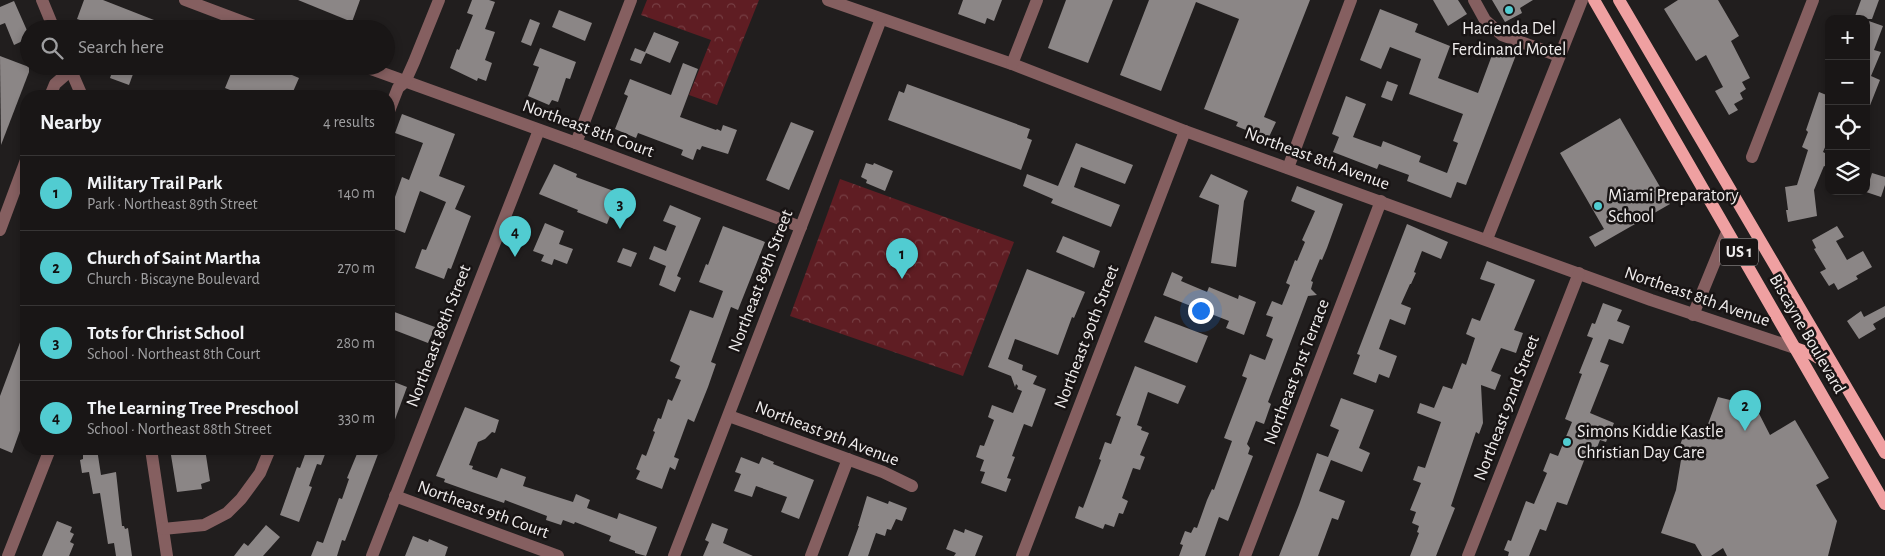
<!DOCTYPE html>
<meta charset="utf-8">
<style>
:root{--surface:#191616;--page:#262323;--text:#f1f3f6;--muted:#9f9fa1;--line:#373535;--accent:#51ccd1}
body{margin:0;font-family:"Alegreya Sans",sans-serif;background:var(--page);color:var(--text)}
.controls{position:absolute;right:15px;top:15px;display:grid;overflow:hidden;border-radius:10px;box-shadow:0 2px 8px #0003}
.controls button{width:45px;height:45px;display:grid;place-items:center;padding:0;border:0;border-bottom:1px solid var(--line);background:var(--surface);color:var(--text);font:25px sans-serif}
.you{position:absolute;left:1200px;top:310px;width:18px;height:18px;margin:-12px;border:4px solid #fff;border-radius:50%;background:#1a73e8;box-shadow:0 0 0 8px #1a73e833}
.badge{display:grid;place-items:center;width:32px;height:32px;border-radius:50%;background:var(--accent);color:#111;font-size:16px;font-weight:700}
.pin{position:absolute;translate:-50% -41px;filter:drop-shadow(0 1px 2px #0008)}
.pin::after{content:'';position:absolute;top:26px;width:18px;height:15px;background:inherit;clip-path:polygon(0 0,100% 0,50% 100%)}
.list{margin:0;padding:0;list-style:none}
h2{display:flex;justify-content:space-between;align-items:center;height:65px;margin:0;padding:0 20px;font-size:21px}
h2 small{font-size:16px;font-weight:400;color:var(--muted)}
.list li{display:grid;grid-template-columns:32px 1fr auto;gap:15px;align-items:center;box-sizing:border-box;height:75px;padding:0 20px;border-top:1px solid var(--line)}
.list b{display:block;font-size:19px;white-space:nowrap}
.list p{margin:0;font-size:16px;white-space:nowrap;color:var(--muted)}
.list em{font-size:16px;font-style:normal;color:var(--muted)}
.icon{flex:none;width:28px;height:28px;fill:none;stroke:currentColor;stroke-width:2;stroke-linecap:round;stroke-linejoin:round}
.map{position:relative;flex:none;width:1885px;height:556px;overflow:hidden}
.search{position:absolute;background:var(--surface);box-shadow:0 2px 8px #0003;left:20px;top:20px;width:375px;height:55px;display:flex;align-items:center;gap:12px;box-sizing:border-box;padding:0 18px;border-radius:28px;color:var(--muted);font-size:19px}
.panel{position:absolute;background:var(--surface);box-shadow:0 2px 8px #0003;left:20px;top:90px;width:375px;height:365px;border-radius:20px}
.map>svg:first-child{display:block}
</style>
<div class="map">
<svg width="1885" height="556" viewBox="0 0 1885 556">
<defs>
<pattern id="forest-crowns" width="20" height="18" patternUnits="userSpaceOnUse" patternTransform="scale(1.25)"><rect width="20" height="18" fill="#5f1d23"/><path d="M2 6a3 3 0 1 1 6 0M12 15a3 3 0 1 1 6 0" fill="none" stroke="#763e43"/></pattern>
</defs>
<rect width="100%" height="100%" fill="#211e1e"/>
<g fill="url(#forest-crowns)">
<path d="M647,0H759L717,105L689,95L711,40L641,15Z"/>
<path d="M840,179L1014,242L963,376L790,316Z"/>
</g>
<g fill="#8b8686">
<path d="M84,0H103L177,29H119L101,23L100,27L77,19Z"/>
<path d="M298,0H360L352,22Z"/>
<path d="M472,0H489L495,2L485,29L495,32L485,60L492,63L486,81L478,78L477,81L450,68L457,49L459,50L473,15L467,13Z"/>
<path d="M963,0H1002L994,21L987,18L985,24L958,14Z"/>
<path d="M1066,0H1113L1088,63L1048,48Z"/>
<path d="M1149,0H1310L1264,117L1276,122L1268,139L1236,126L1238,122L1204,109L1239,19L1196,2L1161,91L1120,75Z"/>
<path d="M1433,0H1458L1467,14L1448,26Z"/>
<path d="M1492,0H1533L1520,8L1522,13L1505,22Z"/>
<path d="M1678,0H1718L1739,36L1731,41L1750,78L1742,82L1746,89L1740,93L1743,99L1734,104L1738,110L1729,115L1715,91L1723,87L1706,55L1696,61L1664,9Z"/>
<path d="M1861,0H1879L1872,19H1854Z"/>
<path d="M14,1L29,35V38L14,45L5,23L0,25V7Z"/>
<path d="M1380,9L1418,24L1415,32L1450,46L1438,78L1478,93L1495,47L1516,55L1466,185L1457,182L1451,198L1407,181L1409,175L1379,164L1377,169L1333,152L1339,137L1332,134L1346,96L1366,104L1353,137L1381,147L1383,141L1421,156L1419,162L1447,173L1458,143L1453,141L1463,114L1409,94L1421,59L1390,47L1381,69L1360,60Z"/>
<path d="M559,10L592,23L585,41L552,27Z"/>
<path d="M530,19L540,23L531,46L521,42Z"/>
<path d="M1866,20L1883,26L1874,50L1881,52L1871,76L1880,80L1867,113Z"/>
<path d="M654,32L679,42L670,63L646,53L641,64L630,60L635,48L645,52Z"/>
<path d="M540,48L576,62L570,79L566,78L558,102L552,100L549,105L528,96L539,67L533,65Z"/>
<path d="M0,56L29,67V72L1,145Z"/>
<path d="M683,63L698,69L680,117L716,130L717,129L721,131L723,125L737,130L728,154L702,146L700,150L697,149L693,160L681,155L683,150L638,133L636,138L615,129L628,96L624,94L630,79L671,95Z"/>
<path d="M114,66H136L129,85L110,78Z"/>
<path d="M234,66H287L285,72L299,78L292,94L288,93L286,96H275L260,90L257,96H245L225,88Z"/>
<path d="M1387,81L1398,85L1392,101L1381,97Z"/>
<path d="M907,84L1030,129L1027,138L1032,140L1021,170L888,120L899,91L904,93Z"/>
<path d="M1819,92L1829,96V138L1823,152L1829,155V168L1824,166L1814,190L1817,216L1788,222L1786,210H1788L1785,187L1797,185L1808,150L1802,147L1808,132L1806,130Z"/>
<path d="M402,114L455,134L439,176L465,186L455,209L471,216L451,269L448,268L444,279L415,268L422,249L426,250L446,202L420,191L405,233L389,227V214L402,177L409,180L423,143L395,133Z"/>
<path d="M1620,118L1670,204L1595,247L1589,237L1604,229L1560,153Z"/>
<path d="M791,122L814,131L789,190L766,180Z"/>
<path d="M1076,143L1133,165L1125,184L1081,167L1074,187L1120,205L1111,227L1051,203L1053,199L1023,186L1027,174L1058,186Z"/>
<path d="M866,163L873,165L874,163L893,171L885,191L866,183L867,180L861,177Z"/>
<path d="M554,164L577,174L576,177L619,193L607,224L577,212L578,210L539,194Z"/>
<path d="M1872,173L1885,177V185L1881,197L1866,192Z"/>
<path d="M1211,174L1248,191L1244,201L1236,267L1211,263L1219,205L1199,197Z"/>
<path d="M1297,186L1343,204L1327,248L1322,260L1320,259L1311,281L1313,282L1311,289L1317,295L1308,296L1268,402L1271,404L1264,424L1256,421L1247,444L1250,448L1248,454L1253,456L1228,521L1219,517L1205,556H1179L1183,545L1180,544L1185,531L1191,533L1194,527L1197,528L1207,500L1212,489L1214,490L1232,441L1224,438L1247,378L1242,376L1250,354L1265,360L1273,339L1266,336L1273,317L1266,315L1272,301L1282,305L1290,285L1286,283L1295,260L1297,261L1305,242L1302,240L1315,211L1291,201Z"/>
<path d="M670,205L701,218L677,276L681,278L675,292L659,285L666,266L649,259L654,246L666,251L676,226L663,221Z"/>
<path d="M545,223L564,231L559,244L573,249L567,264L554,259L552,265L541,261L544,255L533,251Z"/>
<path d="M1407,224L1448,242L1441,259L1422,251L1414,272L1416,273L1411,284H1410L1401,304L1411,308L1405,325L1390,319L1379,349L1397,356L1389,378L1379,374L1376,383L1353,374L1360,355L1357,354Z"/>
<path d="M723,226L765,242L738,310L731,307L711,362L716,364L708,387L694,422L688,419L674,457L679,459L675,470L670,467L662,489L636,479L640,471L636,469L642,454L646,456L655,432L653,431L658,418L661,419L668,399L672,401L681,380L675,378L680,366L670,361L690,310L713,318L723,291L699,282L706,264L708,265Z"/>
<path d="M1837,226L1844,237L1836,241L1847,260L1863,251L1872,267L1856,276L1858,279L1838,290L1834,283L1829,286L1820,272L1826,269L1814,249L1816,248L1812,240Z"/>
<path d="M1063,236L1100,251L1094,268L1056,252Z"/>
<path d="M623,248L637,253L631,267L617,262Z"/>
<path d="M1487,261L1535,280L1514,330L1523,333L1516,353L1501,348L1491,371L1501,375L1495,390L1481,385L1483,423L1479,434L1476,432L1451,506L1455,508L1436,556H1410L1419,533L1417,532L1419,526L1412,523L1416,512L1410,510L1421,483L1413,480L1418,466L1425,468L1441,422L1417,413L1420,403L1434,408L1443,386L1452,389L1462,363L1466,365L1475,338L1466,334L1472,318L1480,321L1495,284L1480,279Z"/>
<path d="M1027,269L1085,292L1074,318L1072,317L1058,355L1015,339L1008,359L1023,365L1022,370L1037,376L1033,384L1046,389L1032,427L1024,424L1012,456L1015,457L1007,478L1011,479L1006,492L981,483L985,472L980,471L984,460L976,457L980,445L984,446L994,420L988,417L992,405L1013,413L1022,391L1017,389L1018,386L1016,384L1015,387L1011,376L988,367Z"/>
<path d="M1172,272L1183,277L1181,281L1207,292L1209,287L1238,299L1239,295L1256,302L1244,335L1226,328L1229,321L1163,295Z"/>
<path d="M1603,303L1622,310L1617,321L1630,326L1623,344L1609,339L1600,362L1609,365L1590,413L1614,423L1606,442L1600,440L1592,460L1585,458L1567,505L1557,502L1546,531L1540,529L1529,556H1508L1509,552L1504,550L1508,540L1511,541L1526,501L1534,504L1547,473L1543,471L1550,453L1558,456L1572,422L1565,419L1582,374L1579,373L1593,338L1587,336L1592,323L1595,324Z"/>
<path d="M1885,306V317L1873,324L1876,329L1859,339L1847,321L1861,311L1864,317Z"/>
<path d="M389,310L435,327L428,343L389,328Z"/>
<path d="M1155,316L1208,336L1197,363L1144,342Z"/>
<path d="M25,329H26V427L22,425L12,453L0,448V396Z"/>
<path d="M1135,366L1186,386L1178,404L1148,392L1137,425L1142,427L1141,430L1149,433L1140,455L1145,457L1140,470L1133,468L1122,498L1128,501L1123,514L1119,513L1114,527L1105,524L1103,529L1075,518L1079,506L1083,508L1101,460L1099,459L1105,442L1111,444L1121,417L1116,415Z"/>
<path d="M389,380L407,387L390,433H389Z"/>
<path d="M1750,396L1770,435L1795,420L1829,478L1816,485L1837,521L1828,556H1727L1723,548L1711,556H1702L1695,544L1661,533L1676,490L1683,448H1679L1683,437L1708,424L1718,397L1738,402Z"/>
<path d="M1341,398L1374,410L1359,448L1370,453L1362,472L1331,460L1319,491L1345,501L1338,520L1332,518L1318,556H1279L1299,505L1317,453L1328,457L1339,430L1330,426Z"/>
<path d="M465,407L499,420L495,433L492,432L485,439L478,442L469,465L473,466L472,469L497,478L501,468L526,477L523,486L573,502L576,494L590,500L587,508L617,519L619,513L657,527L646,556L635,553V551L609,541L611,536L575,522L574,524L563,520L561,525L546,520L547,516L505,500L504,503L472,492L444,482L445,479L436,476Z"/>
<path d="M83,449H97L101,475L116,472L122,526H124L125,529L128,528L132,556H116L114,543L108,544L100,493L93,494L89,472L82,473L80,460L83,459Z"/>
<path d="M170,449H205L210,481L201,484L202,489L177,492Z"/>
<path d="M307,449H327L321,465L317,464L309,486L312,487L299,522L280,515L297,467L300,468Z"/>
<path d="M359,449H380L345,541L342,540L337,556H311L317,541L323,543L339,498L342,499L349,479L347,478Z"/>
<path d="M741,457L759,464L762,457L774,462L773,464L814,480L799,519L781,512L787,497L756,486L752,497L734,491L741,474L735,472Z"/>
<path d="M867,496L888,504L889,501L907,508L902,521L896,519L891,530L887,529L885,536L876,533L868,556H848L859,526H858Z"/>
<path d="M57,521L72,527L70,532L74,534L70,542L74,544L69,556H42Z"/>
<path d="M712,523L728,529L723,543L753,556H703L709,542L705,540Z"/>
<path d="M266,525L280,537L263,556H234L244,543L248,546Z"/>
<path d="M954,529L964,533L965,529L983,536L975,556H954L956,553L946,549Z"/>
<path d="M413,536L428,542L429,539L448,547L445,556H405Z"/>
</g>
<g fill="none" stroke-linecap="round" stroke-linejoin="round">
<g stroke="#855f60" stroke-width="12">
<path d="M42,0L54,29"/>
<path d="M185,0L262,29"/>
<path d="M828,0L1012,64L1185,131L1651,300L1795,348"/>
<path d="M1474,0L1485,20L1502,35L1559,56"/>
<path d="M1012,64L1037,0"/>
<path d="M69,66L82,96"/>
<path d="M363,66L576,143L801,227"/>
<path d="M50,96L55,84L71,70"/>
<path d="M389,111L398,88L405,82L414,62L439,0"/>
<path d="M576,143L631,0"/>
<path d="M1752,157L1813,0"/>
<path d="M1288,168L1351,0"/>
<path d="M0,230L26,160"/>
<path d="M1487,239L1582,0"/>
<path d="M1693,315L1727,232"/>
<path d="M729,416L883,472L912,486"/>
<path d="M151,449L167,556"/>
<path d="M395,496L558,556"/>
<path d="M163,529L204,525L227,513L241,499L260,473L270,449"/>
<path d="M8,556L50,449"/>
<path d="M372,556L539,130"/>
<path d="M674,556L881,19"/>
<path d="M811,556L848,459"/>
<path d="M1022,556L1185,131"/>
<path d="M1245,556L1381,201"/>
<path d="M1468,556L1579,273"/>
</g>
<g stroke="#efa0a1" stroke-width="12">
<path d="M1594,0L1885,504"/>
<path d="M1619,0L1885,453"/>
<path d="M1795,348L1812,354L1834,368"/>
</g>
</g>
<g fill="#51ccd1" stroke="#181414" stroke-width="2">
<circle cx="1509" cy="10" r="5"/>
<circle cx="1598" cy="206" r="5"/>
<circle cx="1567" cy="442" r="5"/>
</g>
<g text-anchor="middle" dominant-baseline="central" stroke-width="5" stroke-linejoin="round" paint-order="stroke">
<rect fill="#181414" stroke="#afacac" stroke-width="1" x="1720" y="238.5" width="38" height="27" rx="4"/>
<g font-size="16" font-weight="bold" fill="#f0eded">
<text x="1739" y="252">US 1</text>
</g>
<g font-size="18" fill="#f0eded" stroke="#181414" text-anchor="start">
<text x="1509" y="29" text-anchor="middle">Hacienda Del<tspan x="1509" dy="21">Ferdinand Motel</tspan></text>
<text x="1608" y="196">Miami Preparatory<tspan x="1608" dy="21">School</tspan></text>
<text x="1577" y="432">Simons Kiddie Kastle<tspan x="1577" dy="21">Christian Day Care</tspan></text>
</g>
<g font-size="18" fill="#f0eded" stroke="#181414">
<text transform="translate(588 129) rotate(20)">Northeast 8th Court</text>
<text transform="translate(1317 159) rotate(20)">Northeast 8th Avenue</text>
<text transform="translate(761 281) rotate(-69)">Northeast 89th Street</text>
<text transform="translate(1697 297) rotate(19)">Northeast 8th Avenue</text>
<text transform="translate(1807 334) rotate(60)">Biscayne Boulevard</text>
<text transform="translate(439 336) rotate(-69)">Northeast 88th Street</text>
<text transform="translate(1087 337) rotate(-69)">Northeast 90th Street</text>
<text transform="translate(1297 372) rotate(-69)">Northeast 91st Terrace</text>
<text transform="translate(1507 408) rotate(-69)">Northeast 92nd Street</text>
<text transform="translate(827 434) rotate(21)">Northeast 9th Avenue</text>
<text transform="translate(483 510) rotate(20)">Northeast 9th Court</text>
</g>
</g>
</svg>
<div class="controls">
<button>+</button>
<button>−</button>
<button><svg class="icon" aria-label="locate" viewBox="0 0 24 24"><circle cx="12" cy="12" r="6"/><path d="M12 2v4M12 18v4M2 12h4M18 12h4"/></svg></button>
<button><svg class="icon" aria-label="layers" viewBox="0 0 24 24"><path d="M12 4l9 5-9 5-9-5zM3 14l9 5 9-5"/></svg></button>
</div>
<div class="you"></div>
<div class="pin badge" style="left:902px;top:279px">1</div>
<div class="pin badge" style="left:1745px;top:431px">2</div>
<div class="pin badge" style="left:620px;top:229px">3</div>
<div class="pin badge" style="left:515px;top:257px">4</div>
<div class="search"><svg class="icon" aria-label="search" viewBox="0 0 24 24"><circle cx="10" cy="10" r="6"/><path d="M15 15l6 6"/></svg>Search here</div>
<section class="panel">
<h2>Nearby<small>4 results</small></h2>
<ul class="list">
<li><span class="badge">1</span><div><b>Military Trail Park</b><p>Park · Northeast 89th Street</p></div><em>140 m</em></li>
<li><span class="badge">2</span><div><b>Church of Saint Martha</b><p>Church · Biscayne Boulevard</p></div><em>270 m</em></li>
<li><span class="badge">3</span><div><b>Tots for Christ School</b><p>School · Northeast 8th Court</p></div><em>280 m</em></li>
<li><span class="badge">4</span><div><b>The Learning Tree Preschool</b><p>School · Northeast 88th Street</p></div><em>330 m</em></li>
</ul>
</section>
</div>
